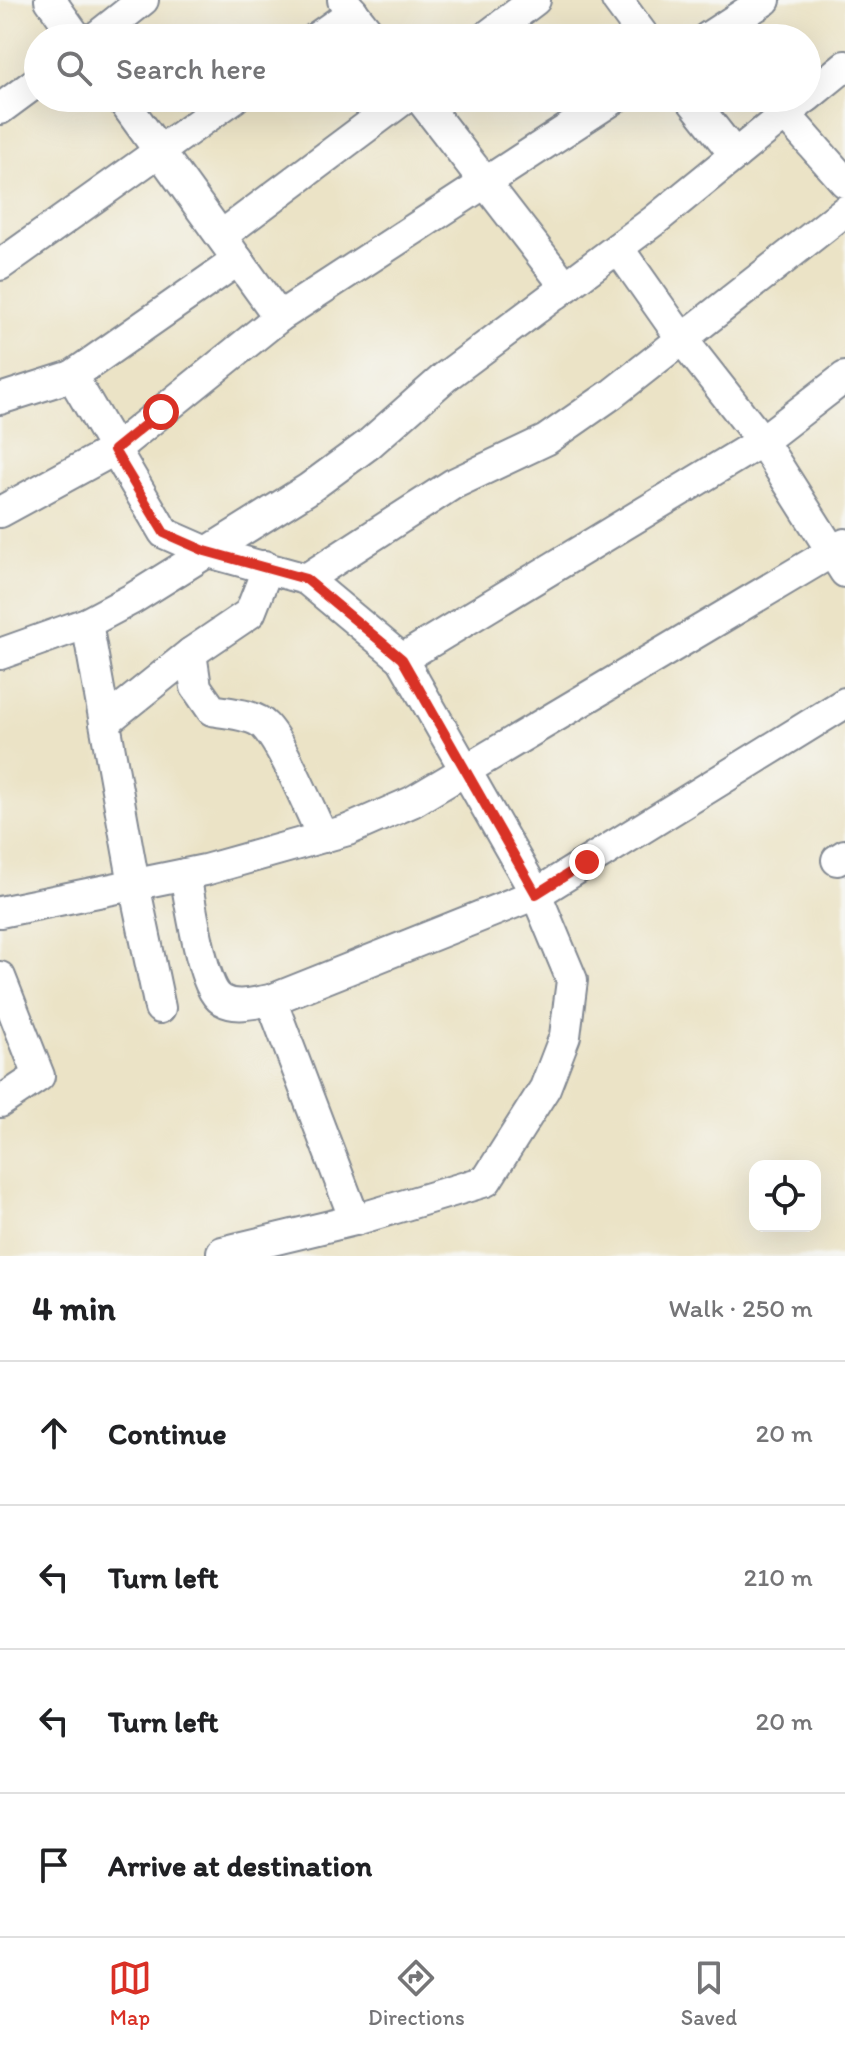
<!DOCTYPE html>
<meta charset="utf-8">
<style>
:root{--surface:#fff;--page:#f2f2f2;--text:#202124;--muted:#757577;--line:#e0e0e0;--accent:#d93025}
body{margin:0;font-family:Itim,sans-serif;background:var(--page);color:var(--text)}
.controls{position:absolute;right:24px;bottom:24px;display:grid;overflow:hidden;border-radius:16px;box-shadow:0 8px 32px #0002}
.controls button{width:72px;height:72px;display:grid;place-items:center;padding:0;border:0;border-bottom:2px solid var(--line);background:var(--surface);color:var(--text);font:40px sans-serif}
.stop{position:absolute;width:24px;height:24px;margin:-18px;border:6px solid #d93025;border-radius:50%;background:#fff}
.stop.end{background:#d93025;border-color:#fff;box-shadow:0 2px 8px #0008}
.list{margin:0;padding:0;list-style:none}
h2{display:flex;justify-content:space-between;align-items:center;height:104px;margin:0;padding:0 32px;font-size:34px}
h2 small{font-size:26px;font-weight:400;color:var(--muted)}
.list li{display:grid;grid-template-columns:52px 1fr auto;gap:24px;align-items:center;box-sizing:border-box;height:144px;padding:0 32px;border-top:2px solid var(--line)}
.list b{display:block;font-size:30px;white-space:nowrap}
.list em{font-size:26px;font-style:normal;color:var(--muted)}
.icon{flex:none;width:44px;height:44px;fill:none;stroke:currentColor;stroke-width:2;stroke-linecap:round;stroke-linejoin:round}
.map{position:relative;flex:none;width:845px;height:1256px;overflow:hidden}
.search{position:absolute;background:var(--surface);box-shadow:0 8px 32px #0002;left:24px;right:24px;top:24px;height:88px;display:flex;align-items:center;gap:20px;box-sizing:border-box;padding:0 28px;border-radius:44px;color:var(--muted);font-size:30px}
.sheet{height:680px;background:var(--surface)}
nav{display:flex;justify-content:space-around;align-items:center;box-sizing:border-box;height:112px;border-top:2px solid var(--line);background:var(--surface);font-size:22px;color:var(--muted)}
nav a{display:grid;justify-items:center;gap:4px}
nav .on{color:var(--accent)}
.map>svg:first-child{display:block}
</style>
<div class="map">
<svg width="845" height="1256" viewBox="0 0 845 1256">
<rect width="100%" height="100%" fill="#f6f6f2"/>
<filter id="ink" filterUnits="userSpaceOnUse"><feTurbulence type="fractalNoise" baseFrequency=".0125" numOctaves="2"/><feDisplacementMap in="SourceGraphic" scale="16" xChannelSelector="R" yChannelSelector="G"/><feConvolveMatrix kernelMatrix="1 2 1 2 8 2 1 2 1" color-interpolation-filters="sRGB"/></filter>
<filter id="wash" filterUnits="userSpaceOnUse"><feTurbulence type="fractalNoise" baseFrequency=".006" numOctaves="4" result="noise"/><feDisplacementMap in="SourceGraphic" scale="32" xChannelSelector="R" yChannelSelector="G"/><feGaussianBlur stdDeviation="1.8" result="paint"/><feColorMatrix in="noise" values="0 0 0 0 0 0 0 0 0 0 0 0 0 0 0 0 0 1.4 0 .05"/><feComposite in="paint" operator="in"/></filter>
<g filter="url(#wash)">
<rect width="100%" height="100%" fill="#ebe3c6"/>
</g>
<g filter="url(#ink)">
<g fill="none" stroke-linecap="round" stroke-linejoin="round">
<defs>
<g id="minor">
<path d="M50,0L77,38"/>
<path d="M343,0L373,38"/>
<path d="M617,0L645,38"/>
<path d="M95,38L143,0"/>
<path d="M316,38L353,12"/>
<path d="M485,38L535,0"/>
<path d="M707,38L765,0"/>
<path d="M807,97L845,66"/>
<path d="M121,98L279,317L615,98"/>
<path d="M420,98L566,287"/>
<path d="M690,98L735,155"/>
<path d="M0,109L38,81"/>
<path d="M785,114L845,182"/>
<path d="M221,236L405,98"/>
<path d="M618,248L682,339L762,441L845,377"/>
<path d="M0,265L234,98"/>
<path d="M72,376L238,260"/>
<path d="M0,399L72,376L164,533L205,551L306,579L453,484L546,440L612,394L845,211"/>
<path d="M0,512L114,450L279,317"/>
<path d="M87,623L134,884L160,1008"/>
<path d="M191,653L196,687L212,710C227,713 254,714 265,726C285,748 309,809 323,837"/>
<path d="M0,654L87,623L132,599L308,489L369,444L445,377L655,220L805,98"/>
<path d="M402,659L762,441L845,572"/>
<path d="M105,722L191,653L250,613L263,580L264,566"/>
<path d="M837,860L845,855"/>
<path d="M185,874C190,899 202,989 222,1000C237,1009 255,1002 271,1000"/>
<path d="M0,912L205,870L348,830L412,802L845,544"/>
<path d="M0,977L39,1076L0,1102"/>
<path d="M355,1220L271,1000L536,894L845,703"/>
<path d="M222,1252L355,1220L486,1181L545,1088L565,1036L572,980L536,894L402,659L306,579"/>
</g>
</defs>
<use href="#minor" stroke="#838992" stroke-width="34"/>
<use href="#minor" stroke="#fff" stroke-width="30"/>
</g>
</g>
<g fill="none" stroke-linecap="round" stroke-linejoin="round" filter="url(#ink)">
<path stroke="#d93025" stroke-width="10" d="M161,412L114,450L164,533L205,551L306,579L402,659L536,894L587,862"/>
</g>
</svg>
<div class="controls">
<button><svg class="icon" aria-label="locate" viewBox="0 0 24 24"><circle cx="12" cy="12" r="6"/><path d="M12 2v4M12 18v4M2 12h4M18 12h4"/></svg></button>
</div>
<div class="stop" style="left:161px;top:412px"></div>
<div class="stop end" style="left:587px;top:862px"></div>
<div class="search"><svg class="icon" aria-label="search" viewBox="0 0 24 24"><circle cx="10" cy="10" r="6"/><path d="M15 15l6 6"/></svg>Search here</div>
</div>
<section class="sheet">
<h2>4 min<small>Walk · 250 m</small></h2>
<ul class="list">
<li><svg class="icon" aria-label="ahead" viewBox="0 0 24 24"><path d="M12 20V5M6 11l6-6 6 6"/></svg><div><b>Continue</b></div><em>20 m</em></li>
<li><svg class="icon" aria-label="left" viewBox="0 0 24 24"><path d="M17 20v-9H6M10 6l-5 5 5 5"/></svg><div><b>Turn left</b></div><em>210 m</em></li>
<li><svg class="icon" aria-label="left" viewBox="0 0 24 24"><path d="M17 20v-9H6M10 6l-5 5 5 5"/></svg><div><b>Turn left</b></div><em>20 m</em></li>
<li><svg class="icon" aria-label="arrive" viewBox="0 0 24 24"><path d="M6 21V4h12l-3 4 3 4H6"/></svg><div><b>Arrive at destination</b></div></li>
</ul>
</section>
<nav>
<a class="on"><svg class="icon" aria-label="map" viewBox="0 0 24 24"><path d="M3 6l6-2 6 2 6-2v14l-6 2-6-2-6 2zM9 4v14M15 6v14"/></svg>Map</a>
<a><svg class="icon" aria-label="directions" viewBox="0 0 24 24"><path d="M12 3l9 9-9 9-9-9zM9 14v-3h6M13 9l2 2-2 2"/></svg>Directions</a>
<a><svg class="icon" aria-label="saved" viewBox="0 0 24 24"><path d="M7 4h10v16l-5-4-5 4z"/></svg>Saved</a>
</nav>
